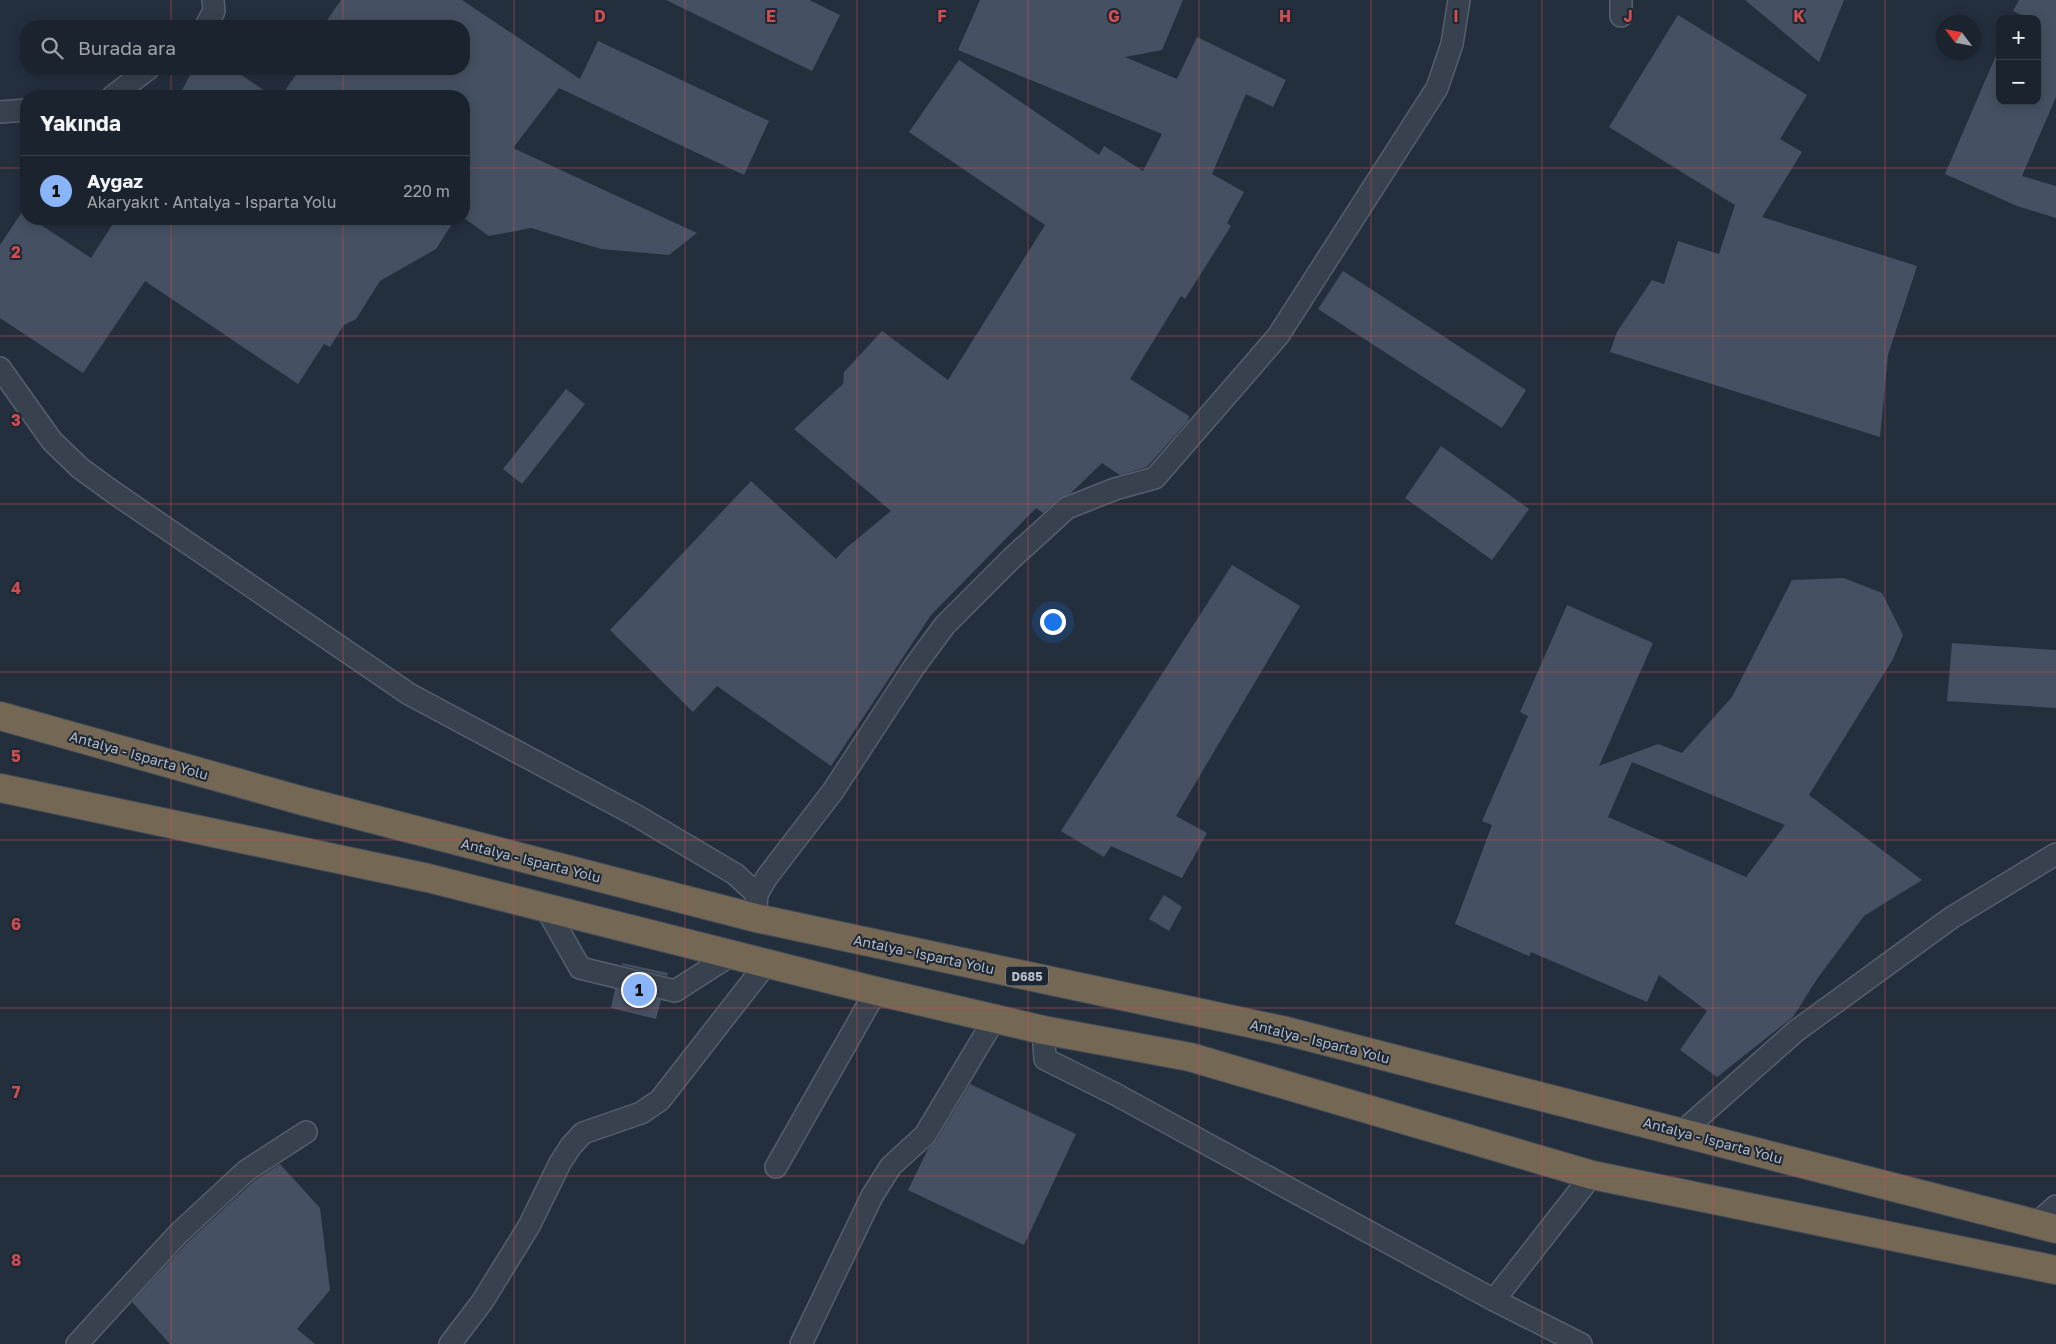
<!DOCTYPE html>
<html lang="tr">
<meta charset="utf-8">
<style>
:root{--surface:#1b232e;--page:#282f3a;--text:#f1f3f6;--muted:#a0a4aa;--line:#39404a;--accent:#8ab4f8}
body{margin:0;font-family:"Golos Text",sans-serif;background:var(--page);color:var(--text)}
.controls{position:absolute;right:15px;top:15px;display:grid;overflow:hidden;border-radius:10px;box-shadow:0 2px 12px #0003}
.controls button{width:45px;height:45px;display:grid;place-items:center;padding:0;border:0;border-bottom:1px solid var(--line);background:var(--surface);color:var(--text);font:25px sans-serif}
.compass{position:absolute;left:1936px;top:15px;width:45px;height:45px;border-radius:50%;background:var(--surface);box-shadow:0 2px 12px #0003;rotate:302deg}
.you{position:absolute;left:1052px;top:621px;width:18px;height:18px;margin:-12px;border:4px solid #fff;border-radius:50%;background:#1a73e8;box-shadow:0 0 0 8px #1a73e833}
.badge{display:grid;place-items:center;width:32px;height:32px;border-radius:50%;background:var(--accent);color:#111;font-size:16px;font-weight:700}
.pin{position:absolute;translate:-50% -50%;border:2px solid #fff;box-shadow:0 1px 5px #0006}
.list{margin:0;padding:0;list-style:none}
h2{display:flex;justify-content:space-between;align-items:center;height:65px;margin:0;padding:0 20px;font-size:21px}
h2 small{font-size:16px;font-weight:400;color:var(--muted)}
.list li{display:grid;grid-template-columns:32px 1fr auto;gap:15px;align-items:center;box-sizing:border-box;height:70px;padding:0 20px;border-top:1px solid var(--line)}
.list b{display:block;font-size:19px;white-space:nowrap}
.list p{margin:0;font-size:16px;white-space:nowrap;color:var(--muted)}
.list em{font-size:16px;font-style:normal;color:var(--muted)}
.icon{flex:none;width:28px;height:28px;fill:none;stroke:currentColor;stroke-width:2;stroke-linecap:round;stroke-linejoin:round}
.map{position:relative;flex:none;width:2056px;height:1344px;overflow:hidden}
.search{position:absolute;background:var(--surface);box-shadow:0 2px 12px #0003;left:20px;top:20px;width:450px;height:55px;display:flex;align-items:center;gap:12px;box-sizing:border-box;padding:0 18px;border-radius:20px;color:var(--muted);font-size:19px}
.panel{position:absolute;background:var(--surface);box-shadow:0 2px 12px #0003;left:20px;top:90px;width:450px;height:135px;border-radius:20px}
.map>svg:first-child{display:block}
</style>
<div class="map">
<svg width="2056" height="1344" viewBox="0 0 2056 1344">
<rect width="100%" height="100%" fill="#242f3e"/>
<g fill="#455162" fill-rule="evenodd">
<path d="M341,0H462L580,79L598,41L769,121L744,175L559,88L513,148L697,233L669,255L601,249L531,228L489,236L464,218V96H281L300,69H464V26H323Z"/>
<path d="M666,0H809L840,15L812,71Z"/>
<path d="M980,0H1183L1162,50L1125,57L1177,79L1197,37L1286,80L1273,107L1246,94L1212,174L1244,192L1227,223L1231,226L1185,299L1181,296L1130,379L1189,416L1188,421L1147,467L1120,475L1102,463L1071,493L1059,499L1043,513L1036,508L931,615L831,766L717,686L693,712L610,630L751,481L836,559L845,549L891,511L794,429L843,384L844,372L882,331L948,380L1045,225L909,132L959,60L1099,155L1104,146L1143,171L1162,134L958,50Z"/>
<path d="M1745,0H1844L1819,62Z"/>
<path d="M2019,0H2056V97L2022,176L2056,186V218L2017,206L1945,174L2000,46V101H2037V19H2030L2013,11Z"/>
<path d="M1678,15L1807,95L1780,139L1802,152L1762,217L1917,266L1888,355L1880,437L1610,352L1617,332L1652,280L1664,284L1678,241L1719,254L1735,205L1609,127Z"/>
<path d="M193,69H233L272,96H179Z"/>
<path d="M22,212L26,215V219H32L91,258L116,219H444L452,224L436,249L380,281L356,319L344,325L330,347L324,344L298,384L145,281L83,373L0,318V245Z"/>
<path d="M1343,271L1526,390L1502,428L1318,309Z"/>
<path d="M566,389L585,404L522,484L503,469Z"/>
<path d="M1441,446L1529,509L1492,560L1405,498Z"/>
<path d="M1232,565L1300,606L1176,816L1207,833L1182,878L1111,846L1104,857L1061,831Z"/>
<path d="M1844,578L1882,593L1903,635L1893,659L1809,795L1922,880L1864,916L1817,979L1793,1017L1717,1077L1680,1050L1707,1011L1659,975L1647,1002L1531,952L1529,956L1455,924L1492,825L1482,821L1528,716L1520,712L1567,605L1653,643L1599,766L1658,744L1682,753L1732,697L1792,580ZM1632,762L1785,825L1746,877L1608,817Z"/>
<path d="M1952,643L2056,650V708L1947,701Z"/>
<path d="M1164,895L1182,907L1169,931L1149,919Z"/>
<path d="M622,963L668,973L667,976L622,965Z"/>
<path d="M615,989L661,1000L656,1019L611,1008Z"/>
<path d="M970,1084L1076,1134L1024,1245L908,1190L928,1149L936,1141Z"/>
<path d="M280,1164L320,1208L330,1290L297,1329L315,1344H170L132,1302L187,1243L254,1181Z"/>
</g>
<g fill="none" stroke-linecap="round" stroke-linejoin="round">
<defs>
<g id="minor">
<path d="M1621,0V16"/>
<path d="M206,26L214,11L213,0"/>
<path d="M113,96L148,69"/>
<path d="M0,112L26,110"/>
<path d="M0,368L52,441L80,468L113,492L409,694L637,816L735,874L757,894L756,907"/>
<path d="M757,894L767,877L833,791L914,667L945,625L1012,558L1067,508L1115,489L1155,478L1278,336L1437,88L1452,44L1459,0"/>
<path d="M546,908L580,968L675,991L731,955"/>
<path d="M1043,1030L1045,1059L1115,1094L1494,1300L1581,1344"/>
<path d="M1682,1132L1796,1031L1951,918L2056,854"/>
<path d="M776,1167L876,991"/>
<path d="M2035,1225L2056,1206"/>
<path d="M1494,1300L1592,1175"/>
<path d="M77,1344L178,1234L246,1171L306,1132"/>
<path d="M450,1344L482,1302L529,1226L560,1163L571,1146L583,1133L641,1113L660,1100L766,964"/>
<path d="M801,1344L872,1196L891,1166L925,1135L995,1018"/>
</g>
<g id="highway">
<path d="M0,716L303,801L756,918L1286,1031L2056,1229"/>
<path d="M0,788L428,878L876,991L1043,1030L1190,1057L1592,1175L2056,1270"/>
</g>
</defs>
<use href="#minor" stroke="#565f6c" stroke-width="24"/>
<use href="#highway" stroke="#434c59" stroke-width="30"/>
<use href="#minor" stroke="#38414e" stroke-width="21"/>
<use href="#highway" stroke="#746855" stroke-width="28"/>
</g>
<path fill="none" stroke="#ce4d50" stroke-width="1" stroke-opacity="0.55" d="M171,0V26M343,0V26M514,0V1344M685,0V1344M857,0V1344M1028,0V1344M1199,0V1344M1371,0V1344M1542,0V1344M1713,0V1344M1885,0V1344M171,69V96M343,69V96M0,168H26M464,168H2056M171,219V1344M343,219V1344M0,336H2056M0,504H2056M0,672H2056M0,840H2056M0,1008H2056M0,1176H2056"/>
<g text-anchor="middle" dominant-baseline="central" stroke-width="4" stroke-linejoin="round" paint-order="stroke">
<rect fill="#1d2633" stroke="#878f9c" stroke-width="1" x="1006" y="966.5" width="42" height="19" rx="4"/>
<g font-size="12" font-weight="bold" fill="#b4bcc9">
<text x="1027" y="976">D685</text>
</g>
<g font-size="14" fill="#b4bcc9" stroke="#1d2633">
<text transform="translate(139 755) rotate(16)">Antalya - Isparta Yolu</text>
<text transform="translate(531 860) rotate(14)">Antalya - Isparta Yolu</text>
<text transform="translate(924 954) rotate(12)">Antalya - Isparta Yolu</text>
<text transform="translate(1320 1041) rotate(14)">Antalya - Isparta Yolu</text>
<text transform="translate(1713 1140) rotate(15)">Antalya - Isparta Yolu</text>
</g>
</g>
<g font-size="16" text-anchor="middle" font-weight="bold" fill="#ce4d50" stroke="#1d2633" stroke-width="4" stroke-linejoin="round" paint-order="stroke">
<text x="600" y="22">D</text>
<text x="771" y="22">E</text>
<text x="942" y="22">F</text>
<text x="1114" y="22">G</text>
<text x="1285" y="22">H</text>
<text x="1456" y="22">I</text>
<text x="1628" y="22">J</text>
<text x="1799" y="22">K</text>
<text x="16" y="258">2</text>
<text x="16" y="426">3</text>
<text x="16" y="594">4</text>
<text x="16" y="762">5</text>
<text x="16" y="930">6</text>
<text x="16" y="1098">7</text>
<text x="16" y="1266">8</text>
</g>
</svg>
<div class="controls">
<button>+</button>
<button>−</button>
</div>
<svg class="compass" viewBox="-18 -18 36 36"><path d="M0-13l5 13h-10z" fill="#e53935"/><path d="M0 13l5-13h-10z" fill="#a0a4aa"/></svg>
<div class="you"></div>
<div class="pin badge" style="left:639px;top:990px">1</div>
<div class="search"><svg class="icon" aria-label="search" viewBox="0 0 24 24"><circle cx="10" cy="10" r="6"/><path d="M15 15l6 6"/></svg>Burada ara</div>
<section class="panel">
<h2>Yakında<small></small></h2>
<ul class="list">
<li><span class="badge">1</span><div><b>Aygaz</b><p>Akaryakıt · Antalya - Isparta Yolu</p></div><em>220 m</em></li>
</ul>
</section>
</div>
